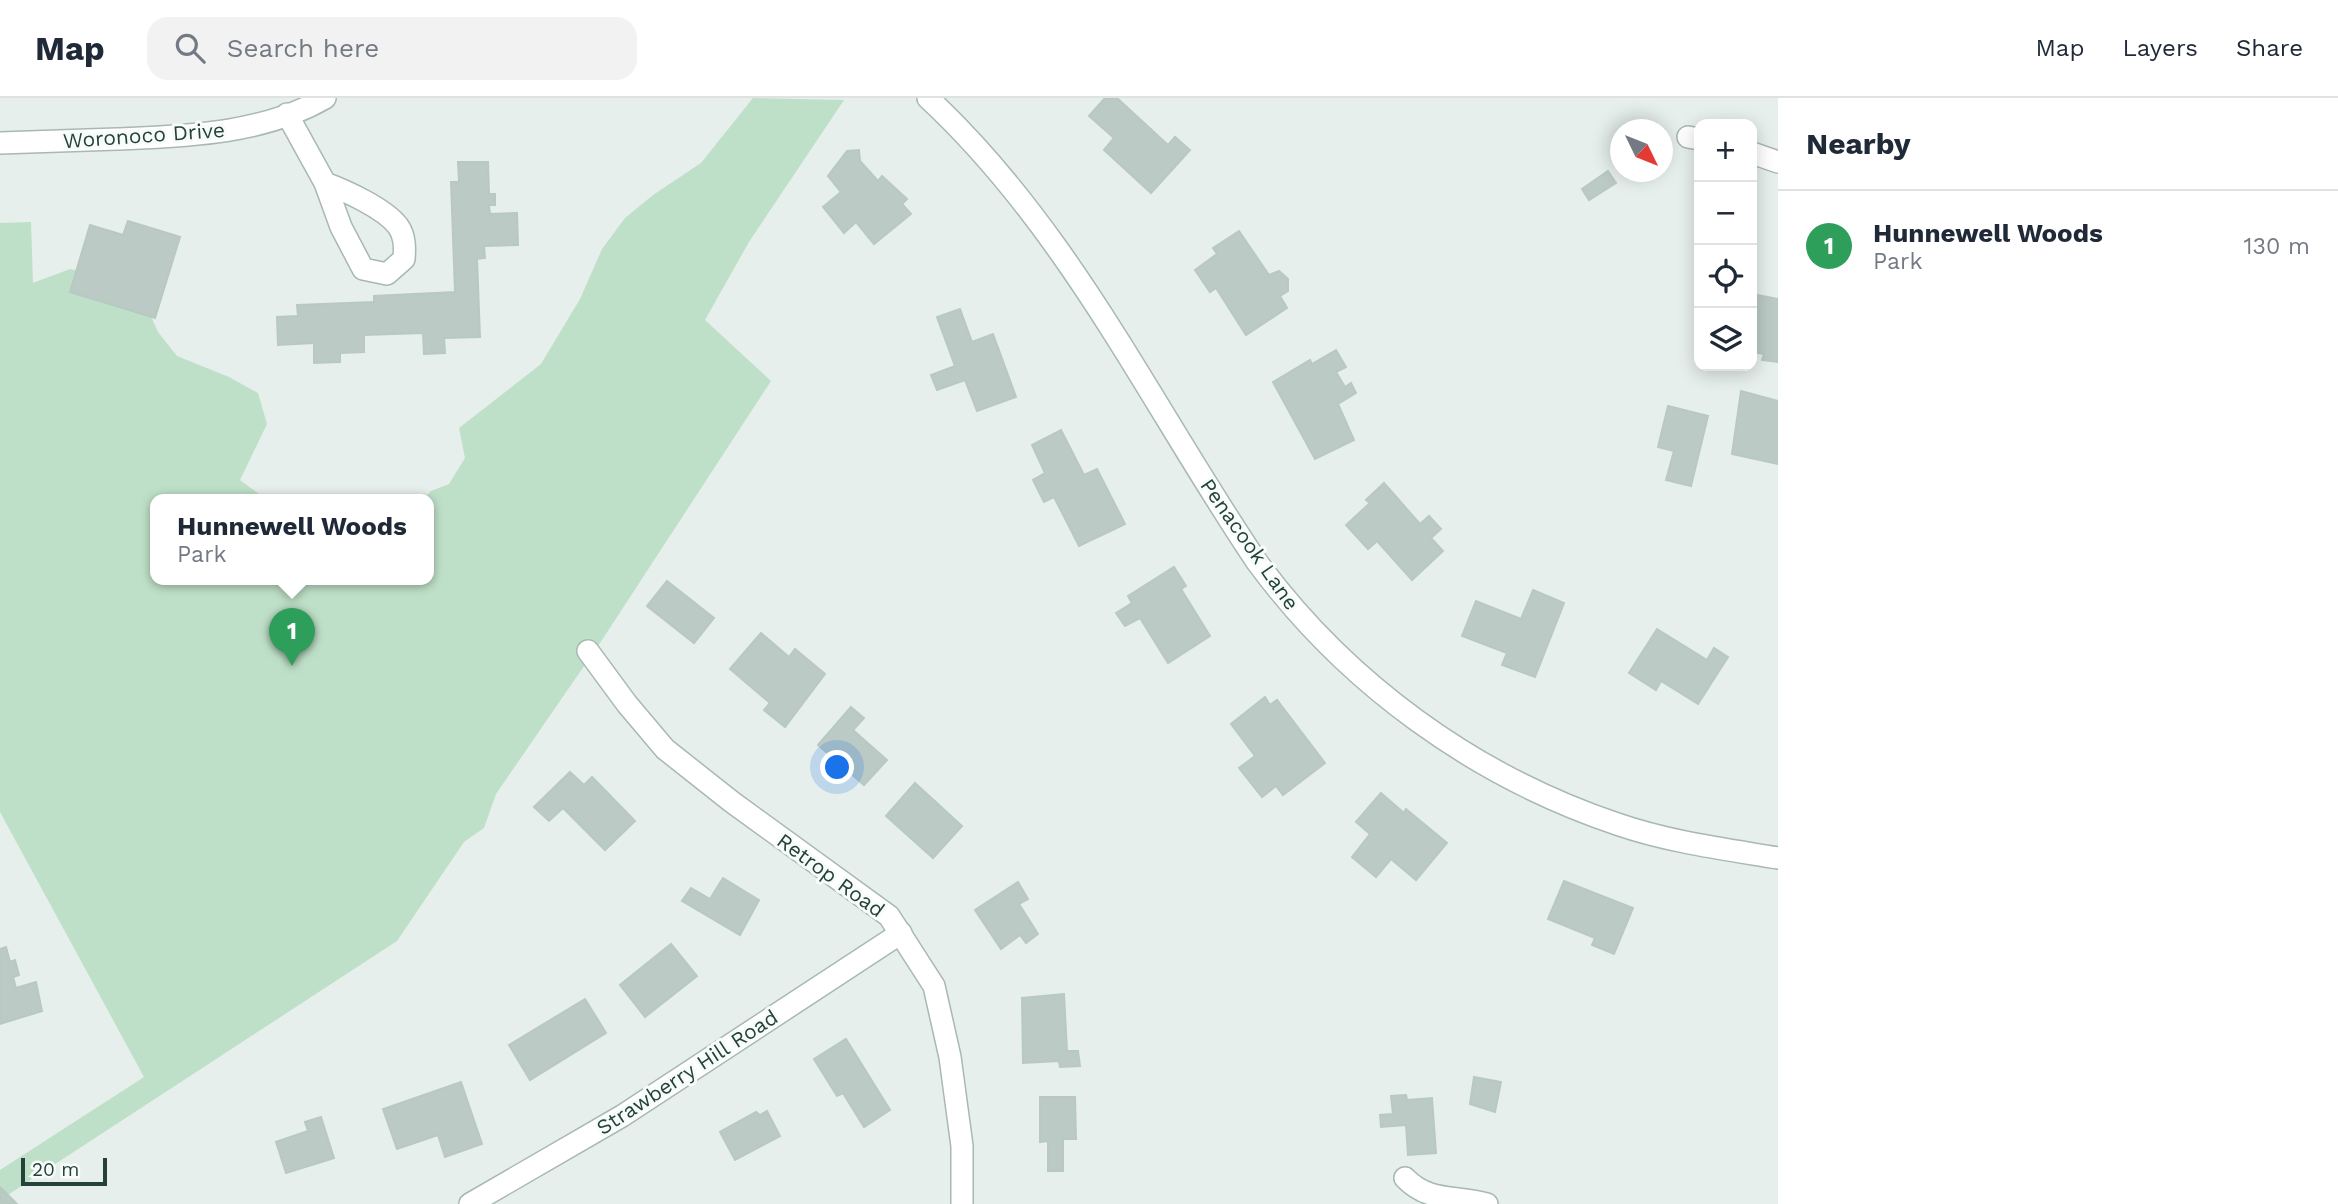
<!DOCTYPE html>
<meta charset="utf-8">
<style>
:root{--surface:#fff;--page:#f2f2f3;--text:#1f2937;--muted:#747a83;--line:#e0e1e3;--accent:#111827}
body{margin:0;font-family:"Work Sans",sans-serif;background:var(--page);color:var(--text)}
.controls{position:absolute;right:21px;top:21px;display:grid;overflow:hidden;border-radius:14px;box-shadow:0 4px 18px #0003}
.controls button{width:63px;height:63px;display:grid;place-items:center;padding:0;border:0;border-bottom:2px solid var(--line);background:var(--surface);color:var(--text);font:35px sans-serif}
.compass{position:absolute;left:1610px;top:21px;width:63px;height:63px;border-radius:50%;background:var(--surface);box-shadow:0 4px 18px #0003;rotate:133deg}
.scale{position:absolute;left:21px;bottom:18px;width:86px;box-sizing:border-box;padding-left:7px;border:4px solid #24423a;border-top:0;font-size:19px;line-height:24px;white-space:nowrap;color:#24423a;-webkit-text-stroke:5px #f7fbf9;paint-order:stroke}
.you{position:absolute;left:838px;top:670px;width:24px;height:24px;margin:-18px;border:5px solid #fff;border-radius:50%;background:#1a73e8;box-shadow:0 0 0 10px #1a73e833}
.badge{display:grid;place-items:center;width:46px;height:46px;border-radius:50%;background:var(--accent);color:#fff;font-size:23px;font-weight:700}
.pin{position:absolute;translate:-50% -58px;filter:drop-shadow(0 2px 4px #0008)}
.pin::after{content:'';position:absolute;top:37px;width:24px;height:21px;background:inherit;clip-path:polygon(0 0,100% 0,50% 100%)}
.popup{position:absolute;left:150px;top:396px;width:284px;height:91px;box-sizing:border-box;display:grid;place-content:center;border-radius:14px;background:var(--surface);filter:drop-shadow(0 2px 5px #0005);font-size:23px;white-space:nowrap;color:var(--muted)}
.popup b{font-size:26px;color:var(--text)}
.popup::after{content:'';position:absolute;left:50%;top:100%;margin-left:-14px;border:14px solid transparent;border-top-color:var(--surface)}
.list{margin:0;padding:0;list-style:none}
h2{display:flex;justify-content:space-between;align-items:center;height:91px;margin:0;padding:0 28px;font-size:30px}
h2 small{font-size:23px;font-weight:400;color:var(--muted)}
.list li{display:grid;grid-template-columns:46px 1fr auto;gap:21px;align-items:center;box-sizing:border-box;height:112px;padding:0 28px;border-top:2px solid var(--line)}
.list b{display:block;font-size:26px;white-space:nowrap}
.list p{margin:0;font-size:23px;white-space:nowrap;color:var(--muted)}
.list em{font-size:23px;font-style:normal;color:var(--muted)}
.icon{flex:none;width:38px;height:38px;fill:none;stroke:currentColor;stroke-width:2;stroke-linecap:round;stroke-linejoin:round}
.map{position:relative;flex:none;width:1778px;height:1106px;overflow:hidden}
header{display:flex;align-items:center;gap:42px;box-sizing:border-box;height:98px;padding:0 35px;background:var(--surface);border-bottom:2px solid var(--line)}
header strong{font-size:33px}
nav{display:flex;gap:38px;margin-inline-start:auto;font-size:24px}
.search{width:490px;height:63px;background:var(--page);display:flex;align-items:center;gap:18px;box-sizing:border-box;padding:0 24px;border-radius:21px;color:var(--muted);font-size:26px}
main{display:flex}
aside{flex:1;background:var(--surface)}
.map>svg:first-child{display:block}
</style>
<header>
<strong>Map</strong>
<div class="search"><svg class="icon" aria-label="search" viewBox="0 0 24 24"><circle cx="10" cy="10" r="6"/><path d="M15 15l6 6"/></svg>Search here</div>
<nav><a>Map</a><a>Layers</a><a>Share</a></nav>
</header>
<main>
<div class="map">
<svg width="1778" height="1106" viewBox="0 0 1778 1106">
<rect width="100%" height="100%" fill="#e6efeb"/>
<path fill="#bfe0c8" d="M753,0L844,2L749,144L705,222L771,283L602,542L496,696L484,730L464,744L397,843L0,1102V1072L144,979L0,714V125L31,124L33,185L70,171L109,180L141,196L158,234L177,258L229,279L258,295L267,326L240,382L267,402H156V482H428V402H423L431,393L449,386L465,360L459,330L541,266L580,201L602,151L625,120L653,97L701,65Z"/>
<g fill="#bbcac4" stroke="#b8c9c2" stroke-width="2">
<path d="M1105,0H1117L1168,47L1175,39L1190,52L1151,95L1104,52L1114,40L1089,18Z"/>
<path d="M859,52L860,63L878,83L882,78L907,101L902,106L911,116L874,146L856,124L844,135L823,109L841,94L828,78L847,53Z"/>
<path d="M458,64H488L489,96H495V107H489L490,116L517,115L518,147L484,148L485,160L477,161L480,239L444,240L445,255L424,256L423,235L364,237V254L340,255V264L314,265V245L278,247L277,219L298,218L297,207L374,204V198L455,194L451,84H459Z"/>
<path d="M1608,73L1616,85L1589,102L1582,91Z"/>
<path d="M128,123L180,139L155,220L70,194L90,127L123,137Z"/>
<path d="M1239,133L1269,177L1279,173L1288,181V193L1280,198L1287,210L1246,237L1216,190L1210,194L1195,172L1217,156L1213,150Z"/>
<path d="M1752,196L1778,201V264L1762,262L1764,256L1752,254Z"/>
<path d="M960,211L972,244L993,236L1016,299L977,313L965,282L937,292L931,277L955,268L937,219Z"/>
<path d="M1336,252L1346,269L1336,274L1345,289L1351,285L1356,295L1338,306L1354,342L1315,361L1273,284L1310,262L1312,266Z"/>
<path d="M1741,293L1778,303V366L1732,356Z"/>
<path d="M1668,308L1708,318L1691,388L1666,382L1674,353L1658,349Z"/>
<path d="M1061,332L1084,377L1097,371L1125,426L1079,448L1054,399L1044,404L1033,382L1045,375L1032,347Z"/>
<path d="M1384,385L1420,426L1429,418L1441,431L1431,440L1443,453L1412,482L1377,443L1368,451L1346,427L1370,405L1366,402Z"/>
<path d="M1174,469L1186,488L1181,491L1210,538L1168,565L1140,520L1125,528L1116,515L1132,505L1128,498Z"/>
<path d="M667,483L714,520L694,545L647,508Z"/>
<path d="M1533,492L1564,505L1535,579L1502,567L1507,555L1462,538L1476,503L1521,521Z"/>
<path d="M1657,531L1707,562L1714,550L1728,559L1698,606L1661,583L1656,592L1629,575Z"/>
<path d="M761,535L789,559L795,551L825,576L785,629L764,612L770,605L730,571Z"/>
<path d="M1265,599L1270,607L1277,602L1325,665L1283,697L1276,688L1262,699L1239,670L1255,658L1231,626Z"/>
<path d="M851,609L864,620L853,632L887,662L864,687L818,647Z"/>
<path d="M570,674L584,687L592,679L635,723L605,752L563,710L549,723L534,709Z"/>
<path d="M915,685L962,728L933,760L886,718Z"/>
<path d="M1381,695L1404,715L1406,711L1447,745L1416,782L1391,761L1376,779L1352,759L1370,736L1356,724Z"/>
<path d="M723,780L759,802L740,837L682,803L691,790L710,801Z"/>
<path d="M1564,783L1633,810L1614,856L1592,847L1595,840L1548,821Z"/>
<path d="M1018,784L1028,801L1019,806L1038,836L1026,845L1020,837L1001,851L975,812Z"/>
<path d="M671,846L697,878L645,919L620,887Z"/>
<path d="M6,849L10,864L15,862L19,877L13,879L16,890L36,884L42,913L0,926V851Z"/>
<path d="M1064,896L1067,953H1078L1080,968L1060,969L1059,963L1023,965L1022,900Z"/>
<path d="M585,901L606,935L530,982L509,947Z"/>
<path d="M846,941L890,1012L864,1029L843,995L837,998L814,961Z"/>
<path d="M1474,979L1501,984L1495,1014L1470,1006Z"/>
<path d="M461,984L482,1046L445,1059L438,1037L397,1051L383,1011Z"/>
<path d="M1406,997L1407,1002L1432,1000L1436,1055L1408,1057L1406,1027L1381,1029L1380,1017L1393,1016L1391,998Z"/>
<path d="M1040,999H1075L1076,1041H1063V1073H1048V1043L1040,1044Z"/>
<path d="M767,1013L780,1038L735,1062L720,1034L756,1014L760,1017Z"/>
<path d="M321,1019L334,1060L286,1075L276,1044L308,1033L305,1024Z"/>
<path d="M1,1090L17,1106H0Z"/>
</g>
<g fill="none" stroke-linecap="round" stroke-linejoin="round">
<defs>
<g id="minor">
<path d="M928,0C1069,131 1151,307 1257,464C1346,585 1474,678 1617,726C1669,744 1724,751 1778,760"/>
<path d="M287,16L325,85L341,129L363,171L387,176L404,161C405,149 405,138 398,128C384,110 346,93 325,85"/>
<path d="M1688,39L1699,41"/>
<path d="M0,45C39,44 78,42 117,41C187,38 263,36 325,0"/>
<path d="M1752,55L1778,64"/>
<path d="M588,553L627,606L665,651L732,704L889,818L934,888L950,959L962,1048V1106"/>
<path d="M1405,1080C1429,1105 1456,1097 1487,1106"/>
<path d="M470,1106L622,1018L901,835"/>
</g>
</defs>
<use href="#minor" stroke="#a8b8b2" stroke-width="24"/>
<use href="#minor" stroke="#fff" stroke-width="21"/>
</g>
<g text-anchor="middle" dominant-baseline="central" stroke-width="6" stroke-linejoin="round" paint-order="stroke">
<g font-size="21" fill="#24423a" stroke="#f7fbf9">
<text transform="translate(144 37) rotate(-4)">Woronoco Drive</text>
<text transform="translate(1250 446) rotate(55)">Penacook Lane</text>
<text transform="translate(831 777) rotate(36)">Retrop Road</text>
<text transform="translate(687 974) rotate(-33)">Strawberry Hill Road</text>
</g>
</g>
</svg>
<div class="controls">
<button>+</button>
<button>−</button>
<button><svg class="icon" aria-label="locate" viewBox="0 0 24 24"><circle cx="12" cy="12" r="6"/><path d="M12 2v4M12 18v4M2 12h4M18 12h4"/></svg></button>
<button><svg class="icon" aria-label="layers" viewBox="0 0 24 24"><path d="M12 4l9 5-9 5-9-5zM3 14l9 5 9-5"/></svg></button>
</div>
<svg class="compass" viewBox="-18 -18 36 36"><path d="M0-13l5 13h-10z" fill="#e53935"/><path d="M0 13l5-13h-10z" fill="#747a83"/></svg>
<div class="scale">20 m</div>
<div class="you"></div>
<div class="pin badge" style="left:292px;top:568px;background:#2e9e5b">1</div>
<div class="popup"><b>Hunnewell Woods</b>Park</div>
</div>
<aside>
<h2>Nearby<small></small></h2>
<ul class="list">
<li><span class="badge" style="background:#2e9e5b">1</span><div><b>Hunnewell Woods</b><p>Park</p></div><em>130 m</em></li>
</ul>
</aside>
</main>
